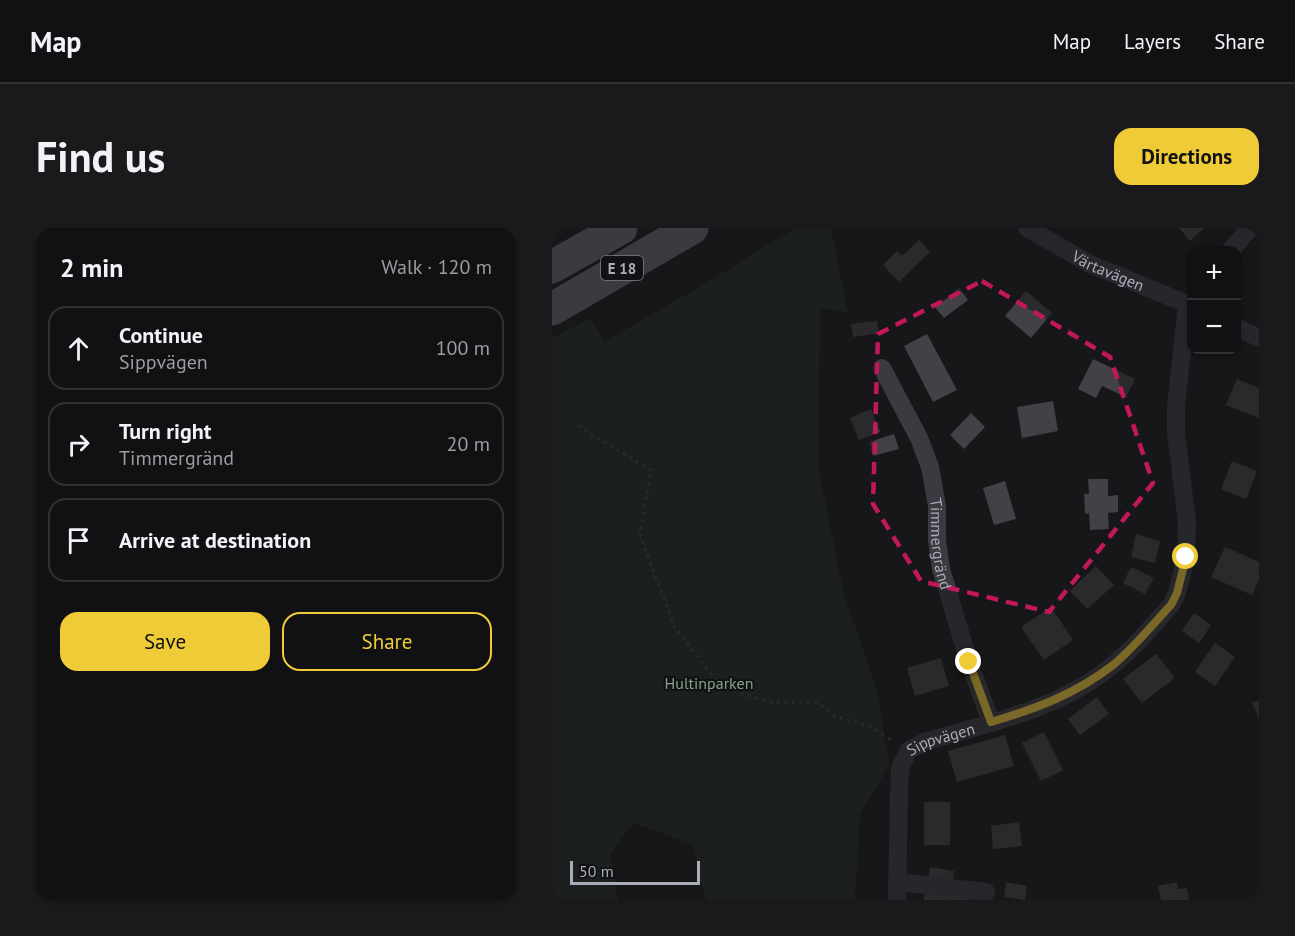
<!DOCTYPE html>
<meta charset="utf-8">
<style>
:root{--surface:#111113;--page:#1a1a1c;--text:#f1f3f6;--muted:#9c9da0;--line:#303133;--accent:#f0cb38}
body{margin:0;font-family:"PT Sans",sans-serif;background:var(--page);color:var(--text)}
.controls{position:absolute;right:18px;top:18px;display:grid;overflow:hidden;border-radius:12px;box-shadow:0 2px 4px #0004}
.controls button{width:54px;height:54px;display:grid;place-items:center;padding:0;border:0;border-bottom:2px solid var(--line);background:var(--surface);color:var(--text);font:30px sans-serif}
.scale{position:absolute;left:18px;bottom:15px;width:130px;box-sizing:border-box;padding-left:6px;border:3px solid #a9acb9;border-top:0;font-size:16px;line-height:21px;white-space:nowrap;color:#a9acb9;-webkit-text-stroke:4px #121214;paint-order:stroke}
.stop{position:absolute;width:18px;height:18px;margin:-14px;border:4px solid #f0cb38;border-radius:50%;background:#fff}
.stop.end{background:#f0cb38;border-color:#fff;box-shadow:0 2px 6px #0008}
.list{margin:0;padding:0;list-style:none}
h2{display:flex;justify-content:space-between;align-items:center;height:78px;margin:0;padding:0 24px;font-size:26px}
h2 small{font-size:20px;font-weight:400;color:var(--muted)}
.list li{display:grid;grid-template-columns:39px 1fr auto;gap:18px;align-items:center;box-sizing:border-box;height:84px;margin:0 12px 12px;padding:0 12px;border:2px solid var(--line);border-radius:18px}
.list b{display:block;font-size:22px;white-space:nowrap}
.list p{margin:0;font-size:20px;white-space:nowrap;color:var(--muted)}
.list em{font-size:20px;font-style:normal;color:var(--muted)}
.actions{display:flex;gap:12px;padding:18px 24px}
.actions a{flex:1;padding:14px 0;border:2px solid var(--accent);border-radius:18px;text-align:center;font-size:21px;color:var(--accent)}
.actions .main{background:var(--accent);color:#111}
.icon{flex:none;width:33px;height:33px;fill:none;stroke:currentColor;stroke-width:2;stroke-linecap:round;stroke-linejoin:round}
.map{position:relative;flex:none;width:707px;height:672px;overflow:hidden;border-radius:18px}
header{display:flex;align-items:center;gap:36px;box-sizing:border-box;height:84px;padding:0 30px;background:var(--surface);border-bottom:2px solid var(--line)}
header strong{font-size:28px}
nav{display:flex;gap:33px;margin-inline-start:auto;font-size:21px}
.intro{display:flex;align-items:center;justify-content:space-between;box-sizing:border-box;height:144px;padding:0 36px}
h1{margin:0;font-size:42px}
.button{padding:15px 27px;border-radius:18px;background:var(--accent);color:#111;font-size:21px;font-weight:700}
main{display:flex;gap:36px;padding:0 36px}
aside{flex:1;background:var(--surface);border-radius:18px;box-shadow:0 2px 4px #0004}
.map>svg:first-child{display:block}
</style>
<header>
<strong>Map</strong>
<nav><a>Map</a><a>Layers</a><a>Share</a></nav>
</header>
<div class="intro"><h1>Find us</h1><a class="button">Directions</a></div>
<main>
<aside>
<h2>2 min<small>Walk · 120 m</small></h2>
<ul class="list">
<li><svg class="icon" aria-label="ahead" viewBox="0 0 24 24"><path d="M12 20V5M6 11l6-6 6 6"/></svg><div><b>Continue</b><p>Sippvägen</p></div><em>100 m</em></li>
<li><svg class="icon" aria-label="right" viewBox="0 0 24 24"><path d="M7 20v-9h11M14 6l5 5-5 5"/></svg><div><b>Turn right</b><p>Timmergränd</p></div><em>20 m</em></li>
<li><svg class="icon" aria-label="arrive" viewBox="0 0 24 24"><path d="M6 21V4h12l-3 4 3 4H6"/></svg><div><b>Arrive at destination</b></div></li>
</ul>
<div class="actions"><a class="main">Save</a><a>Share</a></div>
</aside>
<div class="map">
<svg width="707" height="672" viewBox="0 0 707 672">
<rect width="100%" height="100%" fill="#171719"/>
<path fill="#212923" d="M243,0H279L296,84L268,80L266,238L292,367L326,464L337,538L308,586L303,672H156L153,670L141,616L81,595L58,627L66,672H0V110L38,90L52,114L156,54Z"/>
<g fill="#424146">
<path d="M627,0H650L651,1L638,13Z"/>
<path d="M367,12L378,24L347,54L331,37L345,23L350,28Z"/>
<path d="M407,60L416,72L392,90L383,79Z"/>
<path d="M474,63L500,85L479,110L453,88Z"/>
<path d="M325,93L327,105L301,109L299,96Z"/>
<path d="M375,106L405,162L381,174L352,118Z"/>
<path d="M541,131L583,151L574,169L550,158L544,170L526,161Z"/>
<path d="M685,151L707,160V190L674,177Z"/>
<path d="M501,173L506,203L470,210L465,179Z"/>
<path d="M319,181L328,204L307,212L298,190Z"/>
<path d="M419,185L433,199L412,221L398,207Z"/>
<path d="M342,206L347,221L321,228L317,214Z"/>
<path d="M680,233L705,243L694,271L669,261Z"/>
<path d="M536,251H556V268L566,267V284L556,285L557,301L538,302L537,285L533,286L532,266H537Z"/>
<path d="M453,253L464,291L442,297L431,260Z"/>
<path d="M584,306L608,313L603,335L579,329Z"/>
<path d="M673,319L707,334V352L700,367L659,349Z"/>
<path d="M544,338L562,357L535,381L518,363Z"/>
<path d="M579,339L602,350L593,366L571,355Z"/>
<path d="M499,379L521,412L492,432L469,399Z"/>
<path d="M642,385L659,397L647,415L630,403Z"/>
<path d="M663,415L683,429L663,458L643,444Z"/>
<path d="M604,426L623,450L590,475L571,451Z"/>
<path d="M389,430L397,458L363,468L355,440Z"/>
<path d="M545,469L557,486L528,507L516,491Z"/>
<path d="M707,472V490L700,475Z"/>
<path d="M492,504L511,542L489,553L470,515Z"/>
<path d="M453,507L462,538L405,554L396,523Z"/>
<rect x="372" y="574" width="26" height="43"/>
<path d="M467,594L470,618L441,621L439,598Z"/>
<path d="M378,639L402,643L400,656L376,652Z"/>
<path d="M454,654L475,658L473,672L452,669Z"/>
<path d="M625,654L626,661L635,660L637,672H609L606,658Z"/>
<path d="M373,663L417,667V672H372Z"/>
</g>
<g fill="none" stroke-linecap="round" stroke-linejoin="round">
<path stroke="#3e3f45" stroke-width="3" stroke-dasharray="3 4.5" stroke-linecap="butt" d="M26,198L99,242L88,307L123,400L164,452L187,465L216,474L266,475L283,488L317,498L342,514"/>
<g stroke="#3a3a40" stroke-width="18">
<path id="s1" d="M475,0L538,36L640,78"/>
<path d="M679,22L698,0"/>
<path d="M684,99L707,110"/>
<path id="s2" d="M330,140L367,210L378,239L385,278V312L389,341L417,434L439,494"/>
<path d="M345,654L434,664"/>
<path id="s3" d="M345,672L347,568L348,540L356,523L372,514C437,495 509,481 562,436C583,419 601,397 619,377L625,365L634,329L635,294L624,206V179L635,77L640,72"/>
</g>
<g stroke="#64666f" stroke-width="33">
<path d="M0,39L69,0"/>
<path d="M0,81L140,0"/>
</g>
</g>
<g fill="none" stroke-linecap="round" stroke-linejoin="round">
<path stroke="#f0cb38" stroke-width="8" d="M417,434L439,494C483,481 524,466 561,437C582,420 600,397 619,377L625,365L634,329"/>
</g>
<path d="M0 0H707V672H0ZM430,53L558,129L601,255L497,384L369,353L321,276L326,106Z" fill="#171719" fill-opacity=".55" fill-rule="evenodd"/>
<path fill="none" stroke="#c2185b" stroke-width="4.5" stroke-dasharray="12 8" stroke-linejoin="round" d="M430,53L558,129L601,255L497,384L369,353L321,276L326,106Z"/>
<g text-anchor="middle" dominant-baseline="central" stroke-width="4.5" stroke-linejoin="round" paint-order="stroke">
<rect fill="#121214" stroke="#7c7e88" stroke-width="1.5" x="49" y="28" width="42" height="24" rx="4.5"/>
<g font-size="15" font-weight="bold" fill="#a9acb9">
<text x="70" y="40">E 18</text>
</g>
<g font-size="16" fill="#a9acb9" stroke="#121214">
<text stroke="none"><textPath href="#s1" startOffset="92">Värtavägen</textPath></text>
<text stroke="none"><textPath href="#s2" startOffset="188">Timmergränd</textPath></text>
<text stroke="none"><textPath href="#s3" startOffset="186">Sippvägen</textPath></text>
</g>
<g font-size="16" fill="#81a488" stroke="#121214">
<text x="157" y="455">Hultinparken</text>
</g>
</g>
</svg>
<div class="controls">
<button>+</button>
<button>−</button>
</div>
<div class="scale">50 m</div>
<div class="stop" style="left:634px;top:329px"></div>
<div class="stop end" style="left:417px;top:434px"></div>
</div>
</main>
